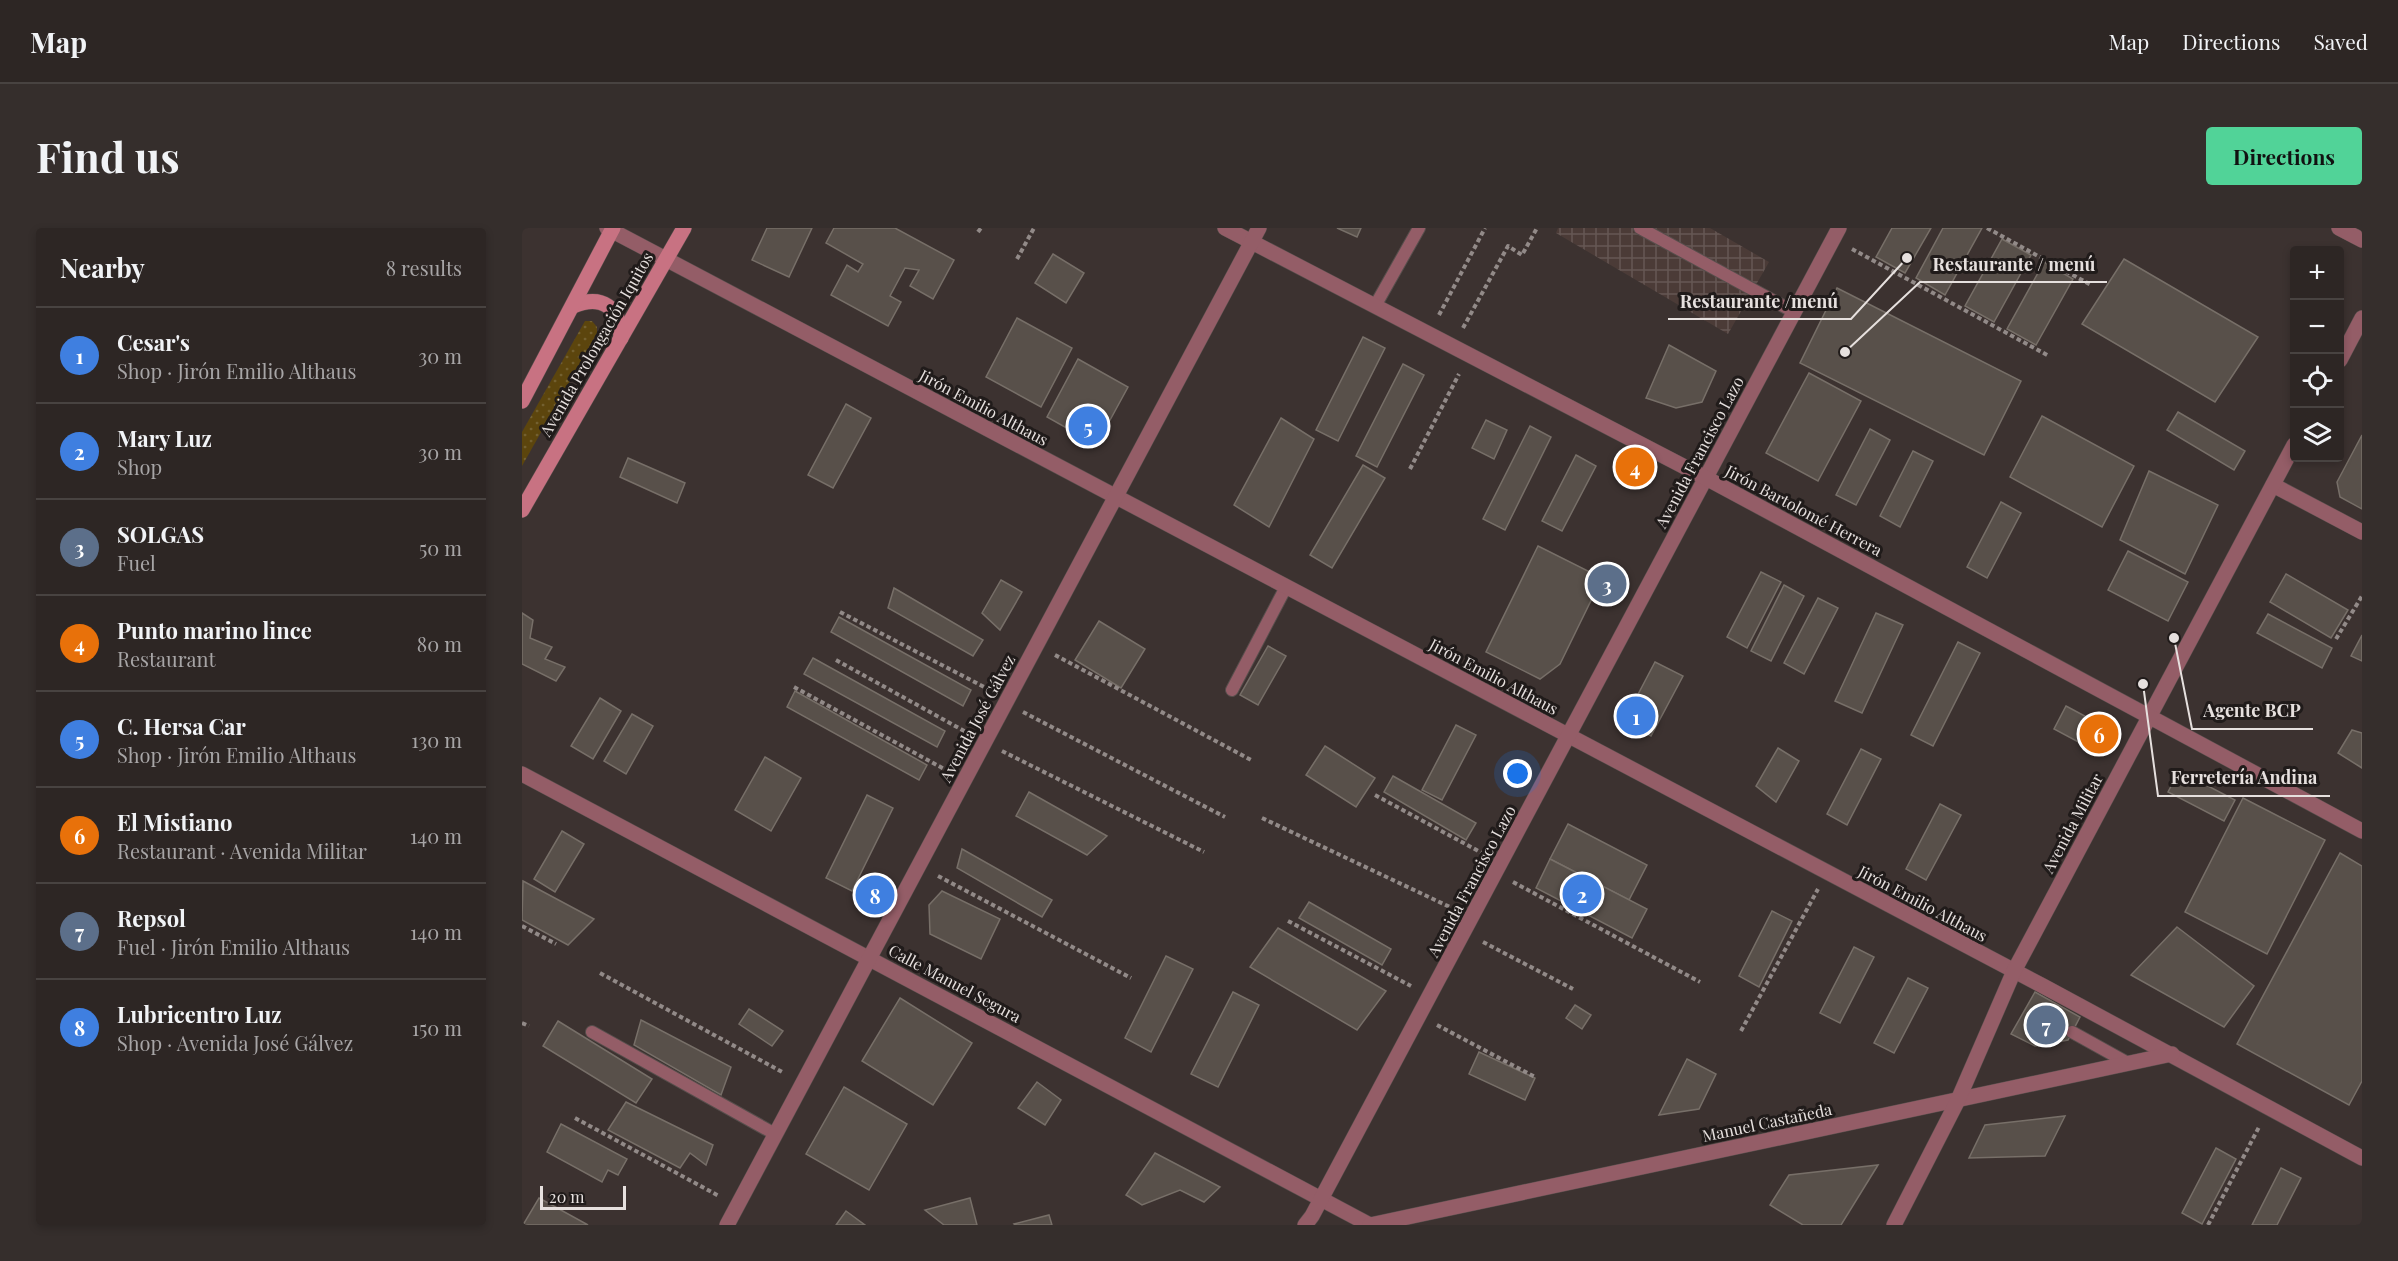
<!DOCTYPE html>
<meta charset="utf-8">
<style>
:root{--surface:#2d2624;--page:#352e2c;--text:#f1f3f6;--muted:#a7a5a6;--line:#484341;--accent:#51d398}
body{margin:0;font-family:"Playfair Display",serif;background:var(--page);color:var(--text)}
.controls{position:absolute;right:18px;top:18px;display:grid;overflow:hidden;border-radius:6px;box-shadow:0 3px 9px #0003}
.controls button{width:54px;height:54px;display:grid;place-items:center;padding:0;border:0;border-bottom:2px solid var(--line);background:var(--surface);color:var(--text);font:30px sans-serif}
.scale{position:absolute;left:18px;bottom:15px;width:86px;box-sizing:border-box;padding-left:6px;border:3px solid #e6e0de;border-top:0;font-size:16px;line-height:21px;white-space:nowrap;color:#e6e0de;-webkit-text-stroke:4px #201b1a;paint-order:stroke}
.you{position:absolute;left:996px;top:546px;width:21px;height:21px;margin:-15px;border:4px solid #fff;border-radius:50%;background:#1a73e8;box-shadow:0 0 0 9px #1a73e833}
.badge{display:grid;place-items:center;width:39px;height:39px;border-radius:50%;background:var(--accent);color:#fff;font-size:20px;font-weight:700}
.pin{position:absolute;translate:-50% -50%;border:3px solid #fff;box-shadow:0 2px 6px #0006}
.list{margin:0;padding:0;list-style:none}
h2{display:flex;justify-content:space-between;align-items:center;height:78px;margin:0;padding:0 24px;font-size:26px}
h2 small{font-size:20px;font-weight:400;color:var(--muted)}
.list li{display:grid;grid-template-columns:39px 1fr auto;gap:18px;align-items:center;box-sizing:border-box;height:96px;padding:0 24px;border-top:2px solid var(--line)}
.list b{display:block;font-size:22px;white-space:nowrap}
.list p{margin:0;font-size:20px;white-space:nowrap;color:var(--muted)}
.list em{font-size:20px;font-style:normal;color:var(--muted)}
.icon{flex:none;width:33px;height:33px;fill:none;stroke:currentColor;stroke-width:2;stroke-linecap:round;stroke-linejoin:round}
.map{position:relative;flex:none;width:1840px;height:997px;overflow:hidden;border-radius:6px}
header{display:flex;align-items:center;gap:36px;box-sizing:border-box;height:84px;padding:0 30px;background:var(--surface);border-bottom:2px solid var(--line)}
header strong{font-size:28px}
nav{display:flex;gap:33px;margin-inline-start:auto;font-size:21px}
.intro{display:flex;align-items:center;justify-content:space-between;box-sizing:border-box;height:144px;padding:0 36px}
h1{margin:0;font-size:42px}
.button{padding:15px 27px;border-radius:6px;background:var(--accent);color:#111;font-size:21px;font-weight:700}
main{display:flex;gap:36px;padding:0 36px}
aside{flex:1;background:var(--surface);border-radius:6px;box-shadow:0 3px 9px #0003}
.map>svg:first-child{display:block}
</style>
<header>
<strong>Map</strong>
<nav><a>Map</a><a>Directions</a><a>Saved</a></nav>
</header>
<div class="intro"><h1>Find us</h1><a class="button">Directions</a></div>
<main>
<aside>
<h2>Nearby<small>8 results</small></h2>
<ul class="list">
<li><span class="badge" style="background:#3f7fe0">1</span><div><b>Cesar's</b><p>Shop · Jirón Emilio Althaus</p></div><em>30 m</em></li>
<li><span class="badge" style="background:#3f7fe0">2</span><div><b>Mary Luz</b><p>Shop</p></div><em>30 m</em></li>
<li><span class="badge" style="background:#5c6f8a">3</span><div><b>SOLGAS</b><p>Fuel</p></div><em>50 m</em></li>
<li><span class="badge" style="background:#e8710a">4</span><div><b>Punto marino lince</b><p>Restaurant</p></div><em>80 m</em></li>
<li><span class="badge" style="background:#3f7fe0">5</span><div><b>C. Hersa Car</b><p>Shop · Jirón Emilio Althaus</p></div><em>130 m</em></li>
<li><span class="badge" style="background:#e8710a">6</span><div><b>El Mistiano</b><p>Restaurant · Avenida Militar</p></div><em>140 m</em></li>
<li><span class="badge" style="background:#5c6f8a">7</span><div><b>Repsol</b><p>Fuel · Jirón Emilio Althaus</p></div><em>140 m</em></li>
<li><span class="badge" style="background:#3f7fe0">8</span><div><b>Lubricentro Luz</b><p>Shop · Avenida José Gálvez</p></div><em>150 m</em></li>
</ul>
</aside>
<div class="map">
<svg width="1840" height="997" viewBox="0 0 1840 997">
<defs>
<pattern id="industrial-grid" width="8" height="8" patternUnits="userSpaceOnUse" patternTransform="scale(1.5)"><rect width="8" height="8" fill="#4b3b37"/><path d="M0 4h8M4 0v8" fill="none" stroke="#655754"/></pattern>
<pattern id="grass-dots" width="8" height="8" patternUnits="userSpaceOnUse" patternTransform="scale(1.5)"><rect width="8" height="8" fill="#5c450d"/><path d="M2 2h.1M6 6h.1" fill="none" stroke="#736030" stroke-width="1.8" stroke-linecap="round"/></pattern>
</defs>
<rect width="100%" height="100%" fill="#3c3230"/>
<path fill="url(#industrial-grid)" d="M1036,0H1188L1247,34L1206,106L1034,5Z"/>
<path fill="url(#grass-dots)" d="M63,93H70L75,99V105L0,238V204Z"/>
<g fill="#58504a" stroke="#776f68" stroke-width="1.5">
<path d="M245,0H290L267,49L230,32Z"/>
<path d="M312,0H373L432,32L411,71L388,58L397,42L383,40L368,68L379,74L366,98L309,67L325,37L336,44L341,36L304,15Z"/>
<path d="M815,0H839L835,9Z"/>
<path d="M1370,0H1409L1383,45L1354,29Z"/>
<path d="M1421,0H1460L1423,67L1394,50Z"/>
<path d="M1480,11L1509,27L1472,94L1443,78Z"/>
<path d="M531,26L562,45L544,75L513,55Z"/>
<path d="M1602,31L1736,109L1693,174L1560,96Z"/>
<path d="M1522,34L1551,51L1514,117L1485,101Z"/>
<path d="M1315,60L1499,153L1462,227L1278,135Z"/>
<path d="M495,90L550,120L519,179L464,149Z"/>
<path d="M841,109L863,120L816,213L794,202Z"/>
<path d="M1147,117L1194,143L1180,174L1154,180L1124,170Z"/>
<path d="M556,131L606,159L581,205L564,211L525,189Z"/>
<path d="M881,136L902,147L855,239L834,228Z"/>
<path d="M1287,145L1339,173L1296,253L1244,225Z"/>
<path d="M324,176L349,190L311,260L286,247Z"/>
<path d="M1656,184L1723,223L1712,242L1645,202Z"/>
<path d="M1520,188L1612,238L1580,299L1488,249Z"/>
<path d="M759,190L792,211L747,299L712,277Z"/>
<path d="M964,192L985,202L972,231L950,220Z"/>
<path d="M1008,198L1029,209L983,302L961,291Z"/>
<path d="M1348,201L1368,212L1334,277L1314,267Z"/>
<path d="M1840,207V281L1818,269L1815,254Z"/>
<path d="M1391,223L1411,233L1378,299L1358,288Z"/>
<path d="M1054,227L1074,238L1040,303L1020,293Z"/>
<path d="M106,230L163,255L155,275L98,249Z"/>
<path d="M841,237L863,250L810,340L788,327Z"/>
<path d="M1627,243L1696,277L1663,346L1598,312Z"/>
<path d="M1479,274L1499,285L1465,350L1445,339Z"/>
<path d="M1016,318L1080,350L1038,436L1018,451L964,424Z"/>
<path d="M1606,323L1666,354L1646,393L1586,362Z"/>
<path d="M1239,344L1259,354L1225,420L1205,409Z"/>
<path d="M1764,346L1826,382L1809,410L1748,374Z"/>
<path d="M479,352L500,364L478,402L460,385Z"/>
<path d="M1262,357L1282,368L1249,433L1229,423Z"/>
<path d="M372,360L461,412L451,428L366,380Z"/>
<path d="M1296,370L1316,380L1282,446L1262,435Z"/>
<path d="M0,385L11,392L8,410L30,419L23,431L43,439L34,453L0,436Z"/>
<path d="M1354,385L1381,397L1340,485L1313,473Z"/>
<path d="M1746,386L1810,420L1800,440L1735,405Z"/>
<path d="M317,389L449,462L441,478L309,404Z"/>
<path d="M577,393L623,421L599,460L553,432Z"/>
<path d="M1840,407V433L1829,428Z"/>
<path d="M1436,414L1458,425L1411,518L1389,507Z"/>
<path d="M746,418L764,428L736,477L718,467Z"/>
<path d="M291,430L423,503L415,519L282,446Z"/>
<path d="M1133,434L1161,448L1129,508L1102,493Z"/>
<path d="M273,463L405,537L397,552L265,479Z"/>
<path d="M78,470L99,483L71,531L49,518Z"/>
<path d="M1544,478L1589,502L1577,525L1532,501Z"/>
<path d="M110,486L131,498L104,546L82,533Z"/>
<path d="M934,497L954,507L920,572L900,562Z"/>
<path d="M1830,502L1840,505V540L1816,525Z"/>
<path d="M803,518L853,550L834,579L784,547Z"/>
<path d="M1256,520L1277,533L1254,574L1234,558Z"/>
<path d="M1339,521L1359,531L1325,597L1305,586Z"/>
<path d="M243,529L279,550L249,603L213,582Z"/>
<path d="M1663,546L1713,572L1702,593L1646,564L1654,549Z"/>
<path d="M871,548L954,595L944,612L862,564Z"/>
<path d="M507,564L585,608L565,627L494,588Z"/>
<path d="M345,567L371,580L330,663L304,650Z"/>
<path d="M1721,570L1803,612L1745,726L1663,684Z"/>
<path d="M1418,576L1439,587L1404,652L1384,641Z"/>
<path d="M1046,596L1125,637L1107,672L1028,631Z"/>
<path d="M40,603L62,616L33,664L12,651Z"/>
<path d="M440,621L530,672L520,689L435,640Z"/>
<path d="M1818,625L1840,638V853L1827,877L1715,816Z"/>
<path d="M1028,631L1125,681L1110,710L1014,660Z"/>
<path d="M1,653L72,691L46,717L0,692Z"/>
<path d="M420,663L478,691L459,731L408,706L407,677Z"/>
<path d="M787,674L869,721L860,737L777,690Z"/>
<path d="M1250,683L1270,693L1237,759L1217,748Z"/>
<path d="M1655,699L1732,758L1702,799L1609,747Z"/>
<path d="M756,700L864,763L835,802L728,739Z"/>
<path d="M1332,719L1352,729L1318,795L1298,785Z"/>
<path d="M644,728L671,741L629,824L603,810Z"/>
<path d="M1386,750L1406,760L1372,825L1352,815Z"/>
<path d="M711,764L737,777L696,859L669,846Z"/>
<path d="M1513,764L1558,789L1546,812L1513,818L1489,806Z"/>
<path d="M378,770L450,815L411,877L340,833Z"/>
<path d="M1053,777L1069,787L1060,801L1044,790Z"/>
<path d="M227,781L261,803L250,818L217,796Z"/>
<path d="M119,792L209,839L199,867L112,817Z"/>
<path d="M36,793L130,851L114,875L21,818Z"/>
<path d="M957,824L1013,850L1003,872L947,846Z"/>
<path d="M1165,831L1194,846L1177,881L1137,887Z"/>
<path d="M515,854L539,872L523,897L496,880Z"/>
<path d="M322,859L385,896L347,962L284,926Z"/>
<path d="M104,874L191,917L184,937L168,925L158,940L86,902Z"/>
<path d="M1543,888L1523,928L1447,930L1463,897Z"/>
<path d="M39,896L105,931L96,947L86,942L80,954L25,924Z"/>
<path d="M1694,920L1714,931L1680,996L1660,985Z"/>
<path d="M633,925L698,959L682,974L658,962L620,977L604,967Z"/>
<path d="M1356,937L1319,997H1281L1248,977L1267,947Z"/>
<path d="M1759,940L1779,950L1755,997H1730Z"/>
<path d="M17,970L66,997H1Z"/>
<path d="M448,970L455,997H422L403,982Z"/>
<path d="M324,983L343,997H314Z"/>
<path d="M527,987L530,997H493L492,996Z"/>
</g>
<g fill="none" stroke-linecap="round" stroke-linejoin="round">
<defs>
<g id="service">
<path d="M1118,0L1272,84"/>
<path d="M853,78L897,0"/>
<path d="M710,462L764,359"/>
<path d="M70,804L253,906"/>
<path d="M1550,804L1604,834"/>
</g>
<g id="minor">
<path d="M85,0L1521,758L1840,930"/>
<path d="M1818,132L1840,90"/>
<path d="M1751,257L1840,304"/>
<path d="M0,546L848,997"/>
<path d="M783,997L790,988L1317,0"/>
<path d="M848,997L1650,826"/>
<path d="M1372,997L1436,872L1492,743L1772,217"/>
</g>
<g id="tertiary">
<path d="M703,0L1184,250L1840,603"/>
<path d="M1817,0L1840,12"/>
<path d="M205,997L737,0"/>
</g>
<g id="secondary">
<path d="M51,78C80,66 98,79 99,110"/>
<path d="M0,173L91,0"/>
<path d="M0,282L162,0"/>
</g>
</defs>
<use href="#service" stroke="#574e4c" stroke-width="14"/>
<use href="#minor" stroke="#574e4c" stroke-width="16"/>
<use href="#tertiary" stroke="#574e4c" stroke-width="16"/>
<use href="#secondary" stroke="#574e4c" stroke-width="16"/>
<g stroke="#928a88" stroke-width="4" stroke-dasharray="4.5 3" stroke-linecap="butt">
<path d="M1465,0L1569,57"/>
<path d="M456,4L459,0"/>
<path d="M1330,21L1527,128"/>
<path d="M495,31L512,0"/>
<path d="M917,87L963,0"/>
<path d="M941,100L986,18L1000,27L1015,0"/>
<path d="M888,241L937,146"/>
<path d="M318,384L466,461"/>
<path d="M1814,411L1840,368"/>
<path d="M533,427L731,533"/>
<path d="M314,432L444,504"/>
<path d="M272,459L424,542"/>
<path d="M501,484L703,589"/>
<path d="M480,523L682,624"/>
<path d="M853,567L960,625"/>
<path d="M740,590L930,680"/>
<path d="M416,648L609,750"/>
<path d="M991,654L1178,754"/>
<path d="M766,693L889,758"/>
<path d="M0,698L34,716"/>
<path d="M961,714L1051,761"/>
<path d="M78,745L262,845"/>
<path d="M0,795L7,798"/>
<path d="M915,797L1013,849"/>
<path d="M1219,803L1296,661"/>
<path d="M53,890L197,968"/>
<path d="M1686,997L1737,899"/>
</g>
<use href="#service" stroke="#945d67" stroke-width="12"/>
<use href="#minor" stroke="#945d67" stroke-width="15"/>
<use href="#tertiary" stroke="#945d67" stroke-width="15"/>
<use href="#secondary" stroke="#c87282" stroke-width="15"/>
</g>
<g text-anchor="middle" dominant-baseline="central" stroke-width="6" stroke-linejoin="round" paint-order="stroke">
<g font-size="16" fill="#e6e0de" stroke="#201b1a">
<text transform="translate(74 116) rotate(-60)">Avenida Prolongación Iquitos</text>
<text transform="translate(462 179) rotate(28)">Jirón Emilio Althaus</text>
<text transform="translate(1177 224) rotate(-62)">Avenida Francisco Lazo</text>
<text transform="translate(1282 282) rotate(28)">Jirón Bartolomé Herrera</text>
<text transform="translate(972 448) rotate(28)">Jirón Emilio Althaus</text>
<text transform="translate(455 490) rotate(-62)">Avenida José Gálvez</text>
<text transform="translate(1550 595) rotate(-62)">Avenida Militar</text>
<text transform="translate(949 653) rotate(-62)">Avenida Francisco Lazo</text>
<text transform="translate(1401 675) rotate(28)">Jirón Emilio Althaus</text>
<text transform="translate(433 755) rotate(28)">Calle Manuel Segura</text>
<text transform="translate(1245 894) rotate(-12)">Manuel Castañeda</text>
</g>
</g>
<path fill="none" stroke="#e6e0de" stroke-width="2" d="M1323 124L1398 54H1585M1385 30L1329 91H1146M1652 410L1670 501H1791M1621 456L1636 568H1808"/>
<g fill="#e6e0de" stroke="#201b1a" stroke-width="2">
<circle cx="1323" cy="124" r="6"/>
<circle cx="1385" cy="30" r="6"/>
<circle cx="1652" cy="410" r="6"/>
<circle cx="1621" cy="456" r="6"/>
</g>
<g font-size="18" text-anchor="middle" font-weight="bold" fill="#e6e0de" stroke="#201b1a" stroke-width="6" stroke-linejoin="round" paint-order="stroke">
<text x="1492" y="43">Restaurante / menú</text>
<text x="1237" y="80">Restaurante /menú</text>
<text x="1730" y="489">Agente BCP</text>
<text x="1722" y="556">Ferretería Andina</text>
</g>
</svg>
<div class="controls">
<button>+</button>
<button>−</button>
<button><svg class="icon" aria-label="locate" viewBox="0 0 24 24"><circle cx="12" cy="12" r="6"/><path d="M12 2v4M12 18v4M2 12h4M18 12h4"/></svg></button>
<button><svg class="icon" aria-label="layers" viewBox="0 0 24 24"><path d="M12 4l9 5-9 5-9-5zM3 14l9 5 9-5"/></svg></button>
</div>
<div class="scale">20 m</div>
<div class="you"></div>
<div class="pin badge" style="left:1114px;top:488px;background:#3f7fe0">1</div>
<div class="pin badge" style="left:1060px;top:666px;background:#3f7fe0">2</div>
<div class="pin badge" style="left:1085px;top:356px;background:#5c6f8a">3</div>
<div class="pin badge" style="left:1113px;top:239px;background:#e8710a">4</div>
<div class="pin badge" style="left:566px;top:198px;background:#3f7fe0">5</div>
<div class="pin badge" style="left:1577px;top:506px;background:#e8710a">6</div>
<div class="pin badge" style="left:1524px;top:797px;background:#5c6f8a">7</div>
<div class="pin badge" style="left:353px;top:667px;background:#3f7fe0">8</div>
</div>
</main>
